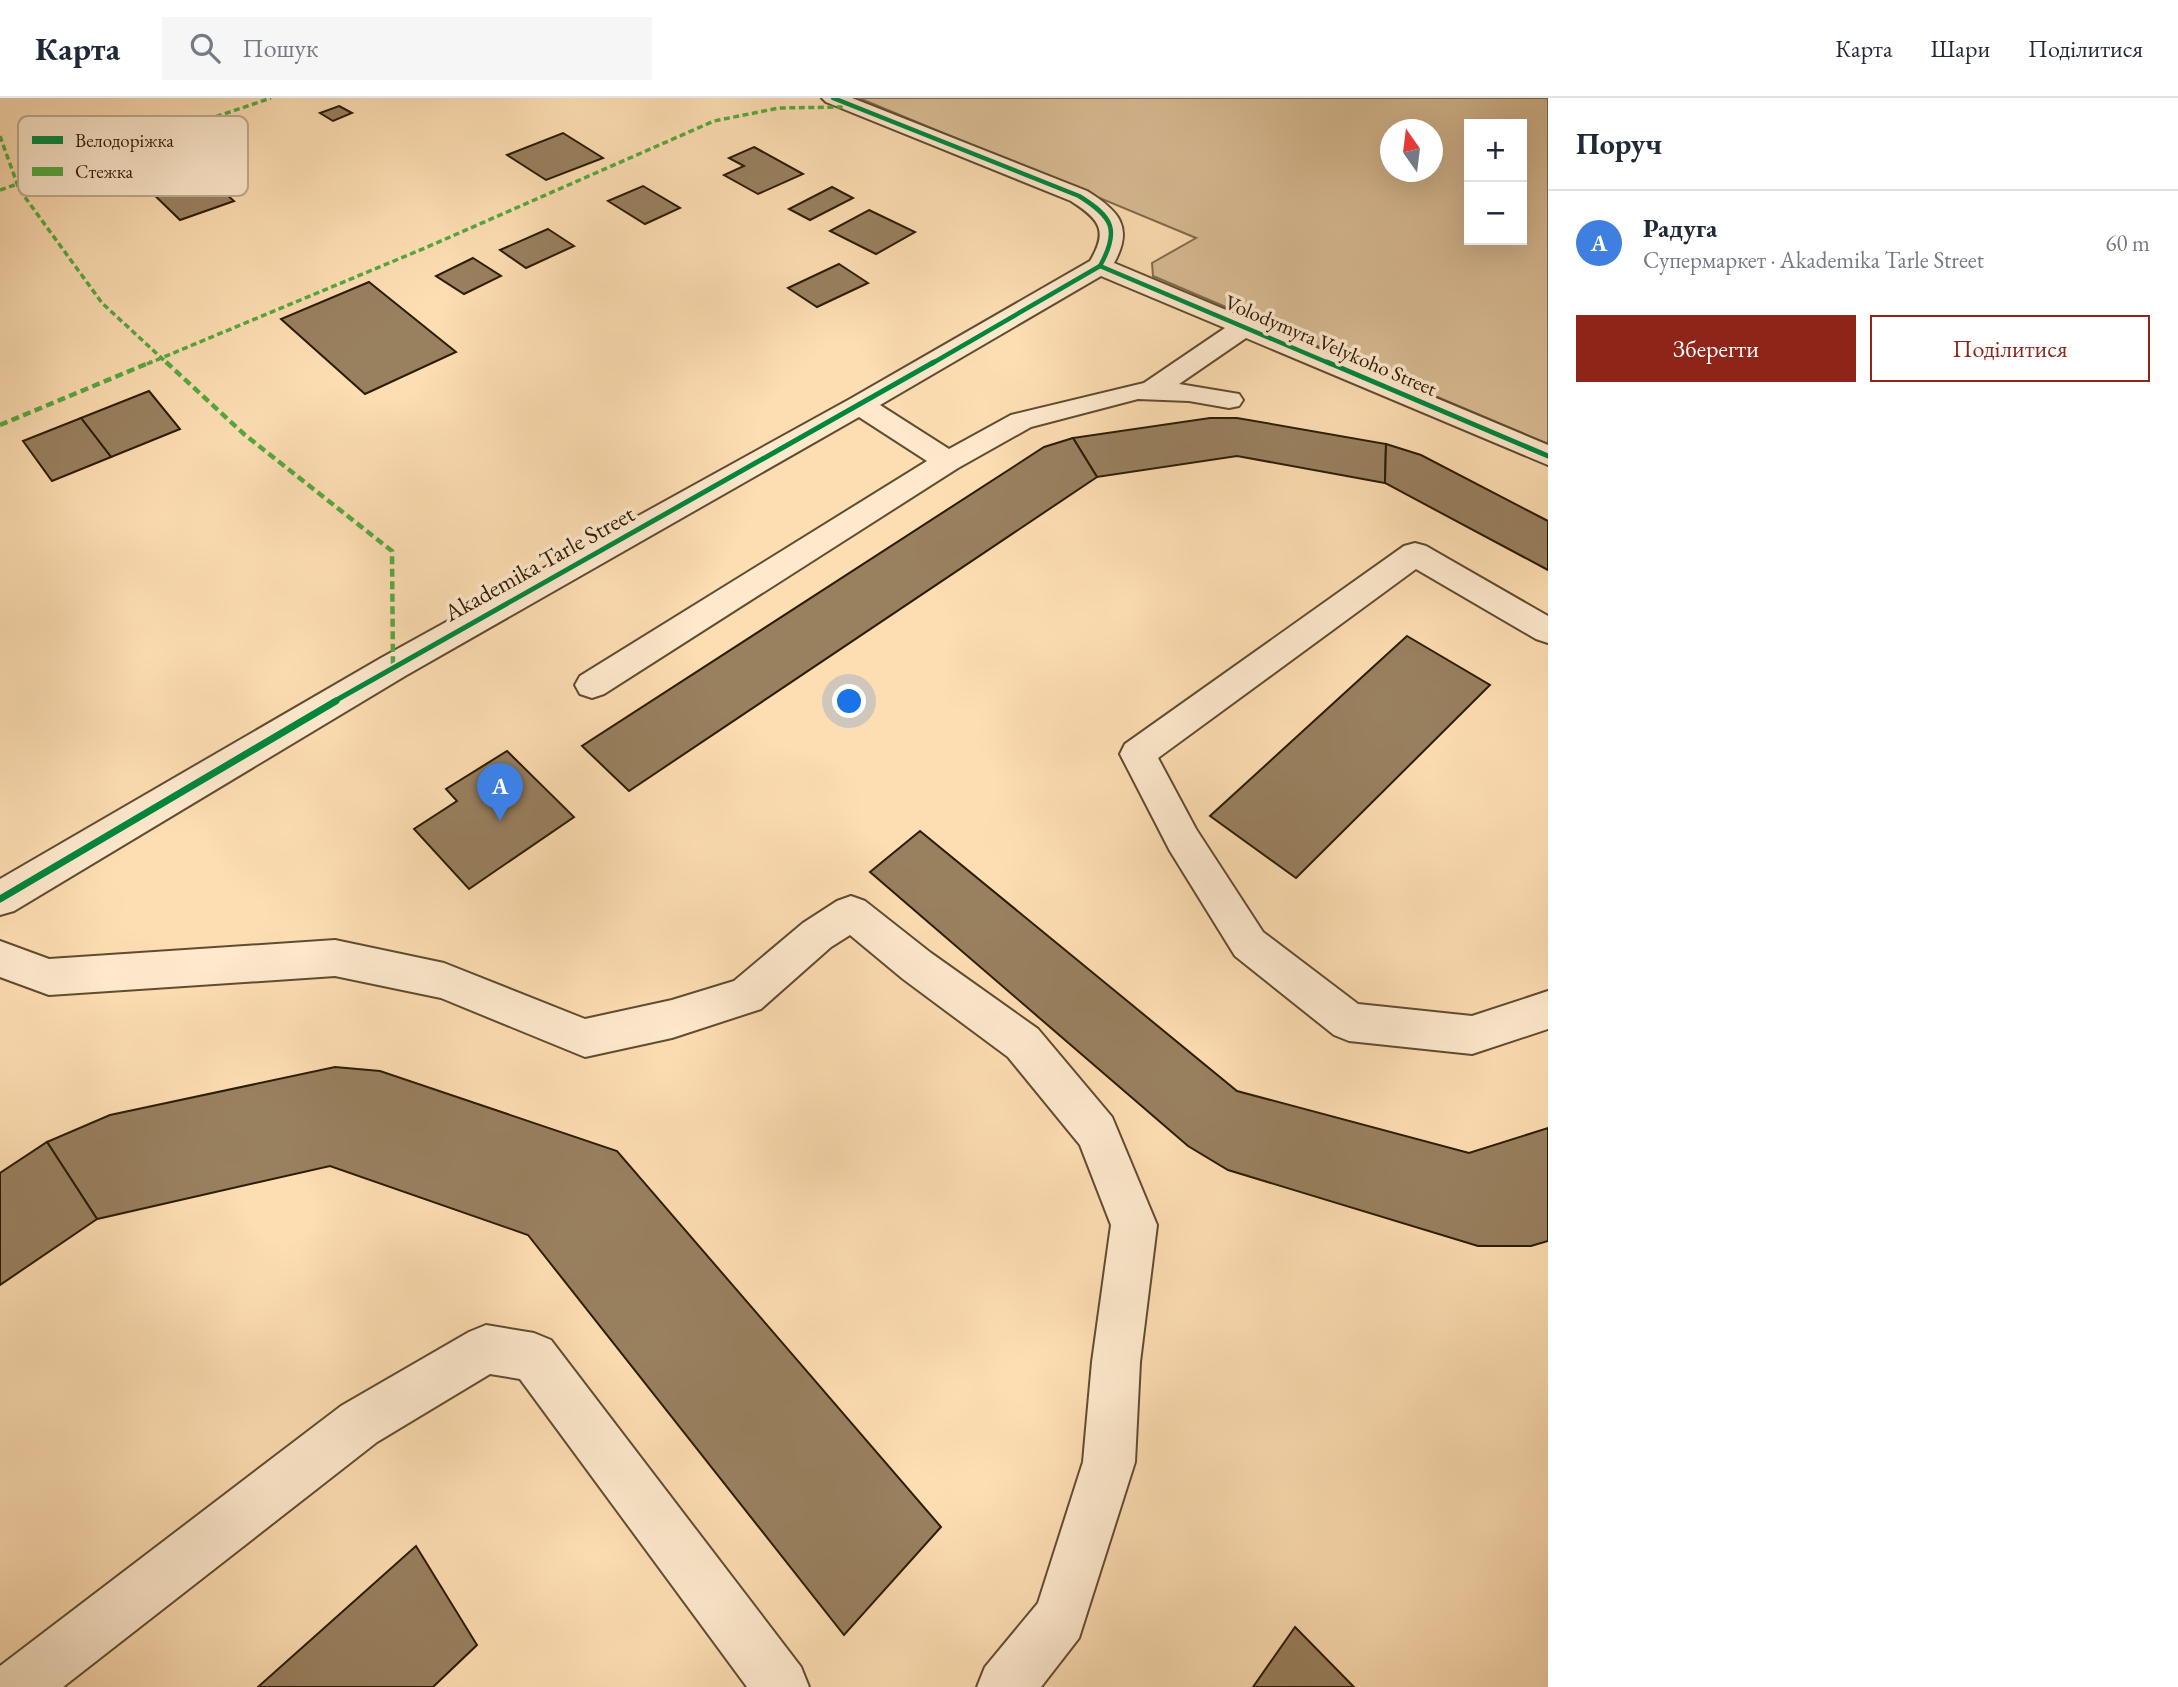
<!DOCTYPE html>
<html lang="uk">
<meta charset="utf-8">
<style>
:root{--surface:#fff;--page:#f6f6f7;--text:#1f2937;--muted:#747a83;--line:#e0e1e3;--accent:#8f2418}
body{margin:0;font-family:"EB Garamond",serif;background:var(--page);color:var(--text)}
.controls{position:absolute;right:21px;top:21px;display:grid;overflow:hidden;border-radius:0px;box-shadow:0 7px 28px #0002}
.controls button{width:63px;height:63px;display:grid;place-items:center;padding:0;border:0;border-bottom:2px solid var(--line);background:var(--surface);color:var(--text);font:35px sans-serif}
.compass{position:absolute;left:1380px;top:21px;width:63px;height:63px;border-radius:50%;background:var(--surface);box-shadow:0 7px 28px #0002;rotate:346deg}
.you{position:absolute;left:850px;top:604px;width:24px;height:24px;margin:-18px;border:5px solid #fff;border-radius:50%;background:#1a73e8;box-shadow:0 0 0 10px #1a73e833}
.badge{display:grid;place-items:center;width:46px;height:46px;border-radius:50%;background:var(--accent);color:#fff;font-size:23px;font-weight:700}
.pin{position:absolute;translate:-50% -58px;filter:drop-shadow(0 2px 4px #0008)}
.pin::after{content:'';position:absolute;top:37px;width:24px;height:21px;background:inherit;clip-path:polygon(0 0,100% 0,50% 100%)}
.list{margin:0;padding:0;list-style:none}
h2{display:flex;justify-content:space-between;align-items:center;height:91px;margin:0;padding:0 28px;font-size:30px}
h2 small{font-size:23px;font-weight:400;color:var(--muted)}
.list li{display:grid;grid-template-columns:46px 1fr auto;gap:21px;align-items:center;box-sizing:border-box;height:105px;padding:0 28px;border-top:2px solid var(--line)}
.list b{display:block;font-size:26px;white-space:nowrap}
.list p{margin:0;font-size:23px;white-space:nowrap;color:var(--muted)}
.list em{font-size:23px;font-style:normal;color:var(--muted)}
.actions{display:flex;gap:14px;padding:21px 28px}
.actions a{flex:1;padding:16px 0;border:2px solid var(--accent);border-radius:0px;text-align:center;font-size:24px;color:var(--accent)}
.actions .main{background:var(--accent);color:#fff}
.icon{flex:none;width:38px;height:38px;fill:none;stroke:currentColor;stroke-width:2;stroke-linecap:round;stroke-linejoin:round}
.map{position:relative;flex:none;width:1548px;height:1589px;overflow:hidden}
header{display:flex;align-items:center;gap:42px;box-sizing:border-box;height:98px;padding:0 35px;background:var(--surface);border-bottom:2px solid var(--line)}
header strong{font-size:33px}
nav{display:flex;gap:38px;margin-inline-start:auto;font-size:24px}
.search{width:490px;height:63px;background:var(--page);display:flex;align-items:center;gap:18px;box-sizing:border-box;padding:0 24px;border-radius:0px;color:var(--muted);font-size:26px}
main{display:flex}
aside{flex:1;background:var(--surface)}
.map>svg:first-child{display:block}
</style>
<header>
<strong>Карта</strong>
<div class="search"><svg class="icon" aria-label="search" viewBox="0 0 24 24"><circle cx="10" cy="10" r="6"/><path d="M15 15l6 6"/></svg>Пошук</div>
<nav><a>Карта</a><a>Шари</a><a>Поділитися</a></nav>
</header>
<main>
<div class="map">
<svg width="1548" height="1589" viewBox="0 0 1548 1589">
<rect width="100%" height="100%" fill="#fdddb2"/>
<filter id="stains"><feTurbulence type="fractalNoise" baseFrequency=".00286" numOctaves="4"/><feColorMatrix values="0 0 0 0 .2 0 0 0 0 .09 0 0 0 0 .02 0 0 0 .5 -.17"/></filter>
<radialGradient id="worn" r=".72"><stop offset=".6" stop-color="#630" stop-opacity="0"/><stop offset="1" stop-color="#630" stop-opacity=".3"/></radialGradient>
<path fill="#d9bc95" stroke="#826c4d" stroke-width="2" fill-rule="evenodd" d="M859,0H1548V346L1153,178L1152,165L1196,140ZM1469,26H1522V142H1469ZM1391,32H1433V74H1391Z"/>
<g fill="#99805f" stroke="#2c1c05" stroke-width="2">
<path d="M339,8L352,15L333,23L320,15Z"/>
<path d="M563,35L603,60L546,82L507,57Z"/>
<path d="M754,49L803,76L758,96L724,77L744,68L729,60Z"/>
<path d="M196,69L234,103L180,122L143,86Z"/>
<path d="M643,88L680,110L645,126L608,103Z"/>
<path d="M832,89L853,100L810,122L789,111Z"/>
<path d="M869,112L915,134L876,156L830,133Z"/>
<path d="M548,131L574,148L526,170L500,152Z"/>
<path d="M473,160L501,178L464,196L436,178Z"/>
<path d="M839,166L868,185L817,209L788,190Z"/>
<path d="M369,184L456,254L365,296L281,221Z"/>
<path d="M149,293L180,331L111,359L81,320Z"/>
<path d="M81,320L111,359L52,383L23,343Z"/>
<path d="M1210,320H1237L1386,346L1385,385L1237,358L1097,379L1073,340Z"/>
<path d="M1073,340L1097,379L629,693L582,648L1044,349Z"/>
<path d="M1386,346L1421,357L1548,423V472L1385,385Z"/>
<path d="M1407,538L1490,587L1296,780L1210,718Z"/>
<path d="M507,653L574,719L469,791L414,731L457,703L446,691Z"/>
<path d="M920,733L1237,993L1469,1055L1548,1030V1143L1531,1148H1478L1228,1072L1188,1048L870,774Z"/>
<path d="M335,969L380,973L617,1053L941,1429L844,1537L528,1137L330,1068L97,1121L47,1044L110,1017Z"/>
<path d="M47,1044L97,1121L0,1187V1075Z"/>
<path d="M416,1448L477,1547L433,1589H258Z"/>
<path d="M1295,1529L1354,1589H1253Z"/>
</g>
<g fill="none" stroke-linecap="round" stroke-linejoin="round">
<defs>
<g id="minor">
<path d="M822,0H852L1087,93C1119,113 1134,129 1114,165L1548,347V367L1246,240L1179,286L1239,296L1243,302L1239,308L1229,310L1189,303L1138,301L1031,329L958,370L604,596L592,600L580,596L575,587L580,578L927,363L859,319L405,578L14,813L0,817V781L381,560L850,301L1090,163C1109,132 1099,121 1071,103L826,4ZM1101,178L1225,230L1144,285L1011,317L949,351L880,307Z"/>
<path d="M1415,445L1426,448L1548,518V545L1536,541L1416,471L1158,660L1196,731L1263,834L1358,906L1472,918L1548,893V931L1472,956L1349,943L1334,937L1235,858L1170,753L1120,656L1125,646L1404,448Z"/>
<path d="M851,798L865,803L931,855L1038,931L1112,1019L1157,1127L1140,1264L1135,1364L1079,1540L1041,1589H977L985,1569L1038,1505L1083,1364L1092,1264L1111,1127L1080,1047L1008,959L903,881L850,837L831,849L761,911L672,940L585,959L441,900L335,878L49,897L0,879V843L49,861L335,842L444,865L585,921L672,902L734,883L803,825L837,803Z"/>
<path d="M486,1227L534,1235L551,1242L801,1569L809,1589H747L520,1281L490,1276L377,1344L63,1589H0V1568L341,1308L469,1234Z"/>
</g>
</defs>
<use href="#minor" stroke="#604c30" stroke-width="4"/>
<use href="#minor" fill="#fee9cd" fill-rule="evenodd"/>
<g stroke="#54a940" stroke-width="3.5" stroke-dasharray="6 3.5" stroke-linecap="butt">
<path d="M0,38L19,91L102,205L168,266"/>
<path d="M0,92L271,0"/>
<path d="M147,266L425,150L714,23L779,10L843,9"/>
</g>
<g stroke="#54a940" stroke-width="4.5" stroke-dasharray="8 4.5" stroke-linecap="butt">
<path d="M166,264L245,337L392,453L393,569"/>
<path d="M0,327L151,264"/>
</g>
<defs>
<g id="cycleway-far2">
<path d="M833,0L1079,98C1113,119 1120,132 1100,168L931,266"/>
<path d="M1100,168L1331,266"/>
</g>
<g id="cycleway-far1">
<path d="M1327,264L1548,358"/>
<path d="M333,604L934,264"/>
</g>
<path id="cycleway" d="M0,801L336,603"/>
</defs>
<use href="#cycleway-far2" stroke="#fee9cd" stroke-width="7"/>
<use href="#cycleway-far1" stroke="#fee9cd" stroke-width="9"/>
<use href="#cycleway" stroke="#fee9cd" stroke-width="11"/>
<use href="#cycleway-far2" stroke="#00873e" stroke-width="4.5"/>
<use href="#cycleway-far1" stroke="#00873e" stroke-width="5"/>
<use href="#cycleway" stroke="#00873e" stroke-width="7"/>
</g>
<g text-anchor="middle" dominant-baseline="central" stroke-width="7" stroke-linejoin="round" paint-order="stroke">
<g font-size="21" fill="#2c1c05" stroke="#fee9cd">
<text transform="translate(1331 247) rotate(23)">Volodymyra Velykoho Street</text>
</g>
<g font-size="24" fill="#2c1c05" stroke="#fee9cd">
<text transform="translate(539 465) rotate(-29)">Akademika Tarle Street</text>
</g>
</g>
<rect x="18" y="18" width="230" height="80" rx="10" fill="#fee9cd" stroke="#bfac91" stroke-width="2"/>
<rect x="32" y="38" width="31" height="8" fill="#00873e"/>
<rect x="32" y="69" width="31" height="9" fill="#54a940"/>
<g font-size="19" fill="#2c1c05">
<text x="75" y="49">Велодоріжка</text>
<text x="75" y="80">Стежка</text>
</g>
<rect width="100%" height="100%" filter="url(#stains)"/>
<rect width="100%" height="100%" fill="url(#worn)"/>
</svg>
<div class="controls">
<button>+</button>
<button>−</button>
</div>
<svg class="compass" viewBox="-18 -18 36 36"><path d="M0-13l5 13h-10z" fill="#e53935"/><path d="M0 13l5-13h-10z" fill="#747a83"/></svg>
<div class="you"></div>
<div class="pin badge" style="left:500px;top:723px;background:#3f7fe0">A</div>
</div>
<aside>
<h2>Поруч<small></small></h2>
<ul class="list">
<li><span class="badge" style="background:#3f7fe0">A</span><div><b>Радуга</b><p>Супермаркет · Akademika Tarle Street</p></div><em>60 m</em></li>
</ul>
<div class="actions"><a class="main">Зберегти</a><a>Поділитися</a></div>
</aside>
</main>
